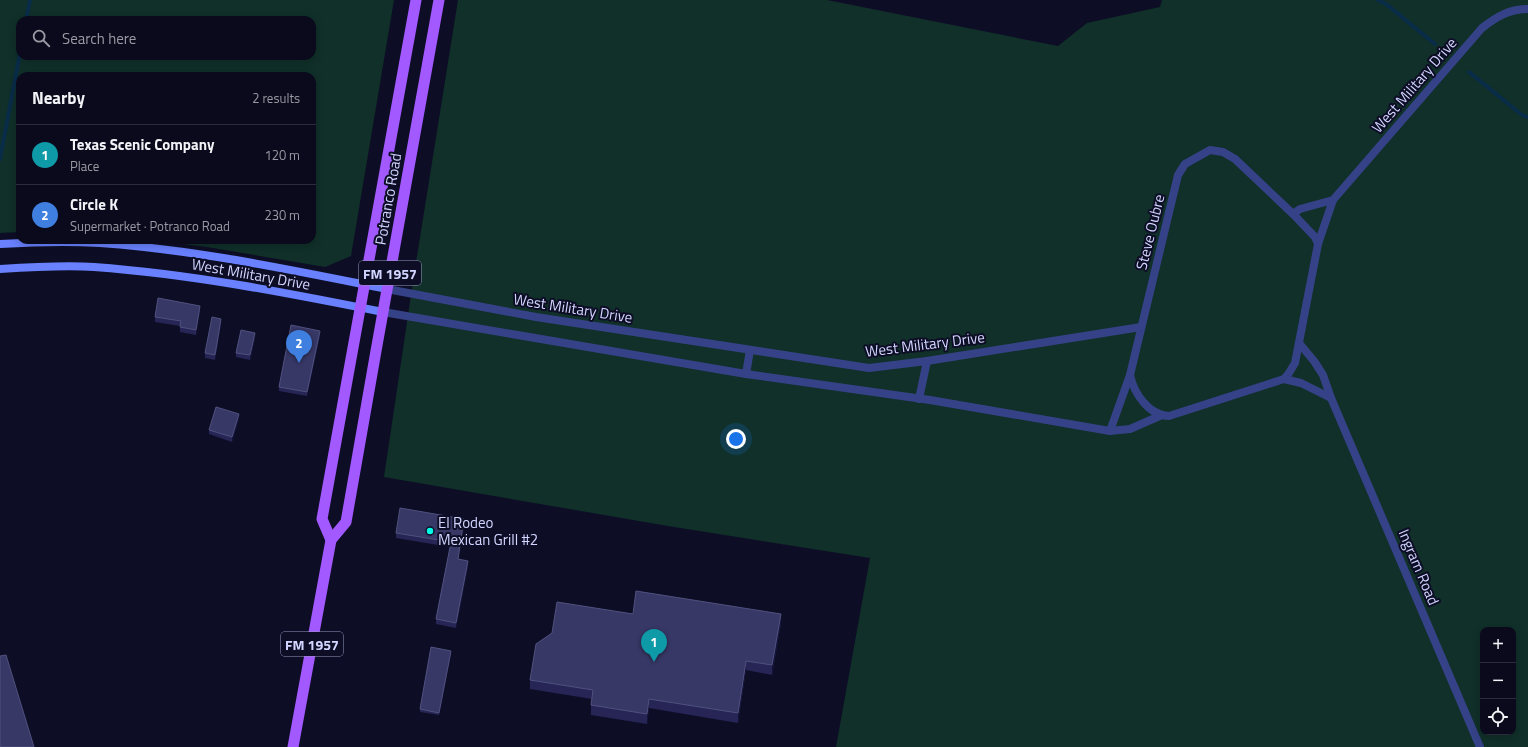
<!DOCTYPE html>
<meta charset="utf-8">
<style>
:root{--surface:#0a0a1c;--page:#181829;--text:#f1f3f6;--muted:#999aa3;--line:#2a2b3b;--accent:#00fde7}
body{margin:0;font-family:"Titillium Web",sans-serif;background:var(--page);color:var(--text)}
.controls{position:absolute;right:12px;bottom:12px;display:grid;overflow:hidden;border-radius:8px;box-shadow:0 2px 10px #0003}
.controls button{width:36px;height:36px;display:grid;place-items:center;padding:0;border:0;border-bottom:1px solid var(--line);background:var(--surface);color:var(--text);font:20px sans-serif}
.you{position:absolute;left:736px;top:439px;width:14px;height:14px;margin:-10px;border:3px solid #fff;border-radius:50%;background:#1a73e8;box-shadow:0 0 0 6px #1a73e833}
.badge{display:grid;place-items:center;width:26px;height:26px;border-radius:50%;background:var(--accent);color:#fff;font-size:13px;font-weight:700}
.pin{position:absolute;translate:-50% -33px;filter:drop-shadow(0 1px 2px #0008)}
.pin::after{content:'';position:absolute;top:21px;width:14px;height:12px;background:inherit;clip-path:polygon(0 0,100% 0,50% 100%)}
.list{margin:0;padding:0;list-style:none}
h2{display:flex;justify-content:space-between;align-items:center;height:52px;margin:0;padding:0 16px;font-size:17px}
h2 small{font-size:13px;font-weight:400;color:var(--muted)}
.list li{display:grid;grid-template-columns:26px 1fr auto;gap:12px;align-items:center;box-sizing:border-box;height:60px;padding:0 16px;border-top:1px solid var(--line)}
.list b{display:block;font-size:15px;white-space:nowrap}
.list p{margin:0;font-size:13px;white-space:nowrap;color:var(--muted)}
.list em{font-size:13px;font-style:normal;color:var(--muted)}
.icon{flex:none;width:22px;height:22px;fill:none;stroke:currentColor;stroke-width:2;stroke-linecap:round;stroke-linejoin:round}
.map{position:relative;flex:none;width:1528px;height:747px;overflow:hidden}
.search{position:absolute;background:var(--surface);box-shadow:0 2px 10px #0003;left:16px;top:16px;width:300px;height:44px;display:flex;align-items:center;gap:10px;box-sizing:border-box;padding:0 14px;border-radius:12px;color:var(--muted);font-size:15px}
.panel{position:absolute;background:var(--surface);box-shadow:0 2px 10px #0003;left:16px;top:72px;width:300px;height:172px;border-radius:12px}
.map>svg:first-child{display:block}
</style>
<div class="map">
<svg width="1528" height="747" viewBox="0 0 1528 747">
<rect width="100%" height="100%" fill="#0d0e26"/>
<g fill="#103029" fill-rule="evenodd">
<path d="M0,0H394L351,256L325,267L207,247L150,240H312V76H20V232L0,233ZM20,20H312V56H20Z"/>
<path d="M458,0H827L1058,46L1087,23L1160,7L1162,0H1528V747H836L870,558L668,526L384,477L414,275ZM1483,630H1513V732H1483Z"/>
</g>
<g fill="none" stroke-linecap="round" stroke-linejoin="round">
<g stroke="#092c49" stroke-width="4">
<path d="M1378,0L1386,4L1435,44"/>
<path d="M26,20L30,0"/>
<path d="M1469,72L1522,115L1528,117"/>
<path d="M0,159L20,53"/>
</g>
<g stroke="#364287" stroke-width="8">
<path d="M1210,150L1223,152L1235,159L1293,214L1315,237L1318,244L1295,363L1289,373L1284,379L1169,416C1148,415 1134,393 1130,375L1178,175L1185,164Z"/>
<path d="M1293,214L1300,209L1333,200"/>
<path d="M1318,244L1333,200L1482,28C1496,17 1509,9 1528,9"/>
<path d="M387,289L536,317L869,368L927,361L1141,327"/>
<path d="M383,312L746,374L930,400L1110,431L1130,429L1162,415"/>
<path d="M1299,343L1314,361L1323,375L1331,398L1480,747"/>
<path d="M746,374L750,350"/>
<path d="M1284,379L1301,383L1331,398"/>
<path d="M919,399L927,361"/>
<path d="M1110,431L1130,375"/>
</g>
<g stroke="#6981ff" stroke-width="8">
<path d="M0,244C33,242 67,241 100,243C197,250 292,270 387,289"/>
<path d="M0,269C31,267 63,265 94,267C191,274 288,293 383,312"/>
</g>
<g stroke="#a259ff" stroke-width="11">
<path d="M331,540L322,519L416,0"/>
<path d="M293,747L331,540L346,522L376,351L439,0"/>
</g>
</g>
<g fill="#262555">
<path d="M200,311L196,335L180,332V326L155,322V317Z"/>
<path d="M221,324L215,360L205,358V353Z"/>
<path d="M320,335L307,396L279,391V387Z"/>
<path d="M255,338L250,360L236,357V353Z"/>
<path d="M239,419L232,442L209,434V430Z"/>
<path d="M464,524L458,559L468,566L456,628L436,624V619L450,547L396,538V533Z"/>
<path d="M633,614L781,624L772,675L746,670L738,723L649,708L647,724L591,715V705L592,699L530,689V680Z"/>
<path d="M451,654L439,715L420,712V709Z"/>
</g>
<g fill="#14143a">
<path d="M200,306V311L196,335V330Z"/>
<path d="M221,319V324L215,360V355Z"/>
<path d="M320,331V335L307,396V392Z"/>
<path d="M255,333V338L250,360V355Z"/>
<path d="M239,414V419L232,442V437Z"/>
<path d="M464,519V524L458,564V559Z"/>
<path d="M468,561V566L456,628V623Z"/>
<path d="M781,614V624L772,675V665Z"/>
<path d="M451,651V654L439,715V713Z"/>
<path d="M746,661V670L738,723V713Z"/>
<path d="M649,699V708L647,724V714Z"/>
</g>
<g fill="#383867" stroke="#50517f">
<path d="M158,298L200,306L196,330L180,327L181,321L155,317Z"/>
<path d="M212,317L221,319L215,355L205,353Z"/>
<path d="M291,325L320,331L307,392L279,387Z"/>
<path d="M241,330L255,333L250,355L236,353Z"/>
<path d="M216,407L239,414L232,437L209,430Z"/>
<path d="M400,508L464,519L458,559L468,561L456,623L436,619L451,542L396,533Z"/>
<path d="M636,591L781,614L772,665L746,661L738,713L649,699L647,714L591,705L593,690L530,680L536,644L552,633L557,602L633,614Z"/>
<path d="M431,647L451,651L439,713L420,709Z"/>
<path d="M6,655L34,747H0V656Z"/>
</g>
<circle fill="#00fde7" stroke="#0d0e26" stroke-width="1.5" cx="430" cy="531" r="4"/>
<g text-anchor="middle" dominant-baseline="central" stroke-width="4" stroke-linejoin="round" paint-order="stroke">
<g fill="#0d0e26" stroke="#9799be" stroke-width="1">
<rect x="359" y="261" width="62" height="24" rx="3"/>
<rect x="281" y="632" width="62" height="24" rx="3"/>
</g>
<g font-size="14" font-weight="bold" fill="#d2d5ff">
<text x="390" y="273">FM 1957</text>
<text x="312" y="644">FM 1957</text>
</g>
<g font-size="15" fill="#d2d5ff" stroke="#0d0e26">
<text transform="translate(1414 85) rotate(-49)">West Military Drive</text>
<text transform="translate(388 199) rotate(-80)">Potranco Road</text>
<text transform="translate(1150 232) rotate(-76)">Steve Oubre</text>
<text transform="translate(251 274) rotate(10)">West Military Drive</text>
<text transform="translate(573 308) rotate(9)">West Military Drive</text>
<text transform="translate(925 344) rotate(-7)">West Military Drive</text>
<text transform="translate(1419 567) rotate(67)">Ingram Road</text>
</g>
<g font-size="15" fill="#d2d5ff" stroke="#0d0e26" text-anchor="start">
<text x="438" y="522">El Rodeo<tspan x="438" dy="17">Mexican Grill #2</tspan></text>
</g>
</g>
</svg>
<div class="controls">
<button>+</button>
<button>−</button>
<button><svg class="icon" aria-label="locate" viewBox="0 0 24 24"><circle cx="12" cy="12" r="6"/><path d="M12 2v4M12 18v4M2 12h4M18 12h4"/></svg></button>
</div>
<div class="you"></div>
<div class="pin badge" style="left:654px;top:662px;background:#0f9aa8">1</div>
<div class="pin badge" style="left:299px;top:363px;background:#3f7fe0">2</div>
<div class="search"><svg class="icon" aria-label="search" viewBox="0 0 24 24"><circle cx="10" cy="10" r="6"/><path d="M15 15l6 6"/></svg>Search here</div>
<section class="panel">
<h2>Nearby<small>2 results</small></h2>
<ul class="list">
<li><span class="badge" style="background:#0f9aa8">1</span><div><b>Texas Scenic Company</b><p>Place</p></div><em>120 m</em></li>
<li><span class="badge" style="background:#3f7fe0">2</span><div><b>Circle K</b><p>Supermarket · Potranco Road</p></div><em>230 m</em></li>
</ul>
</section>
</div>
